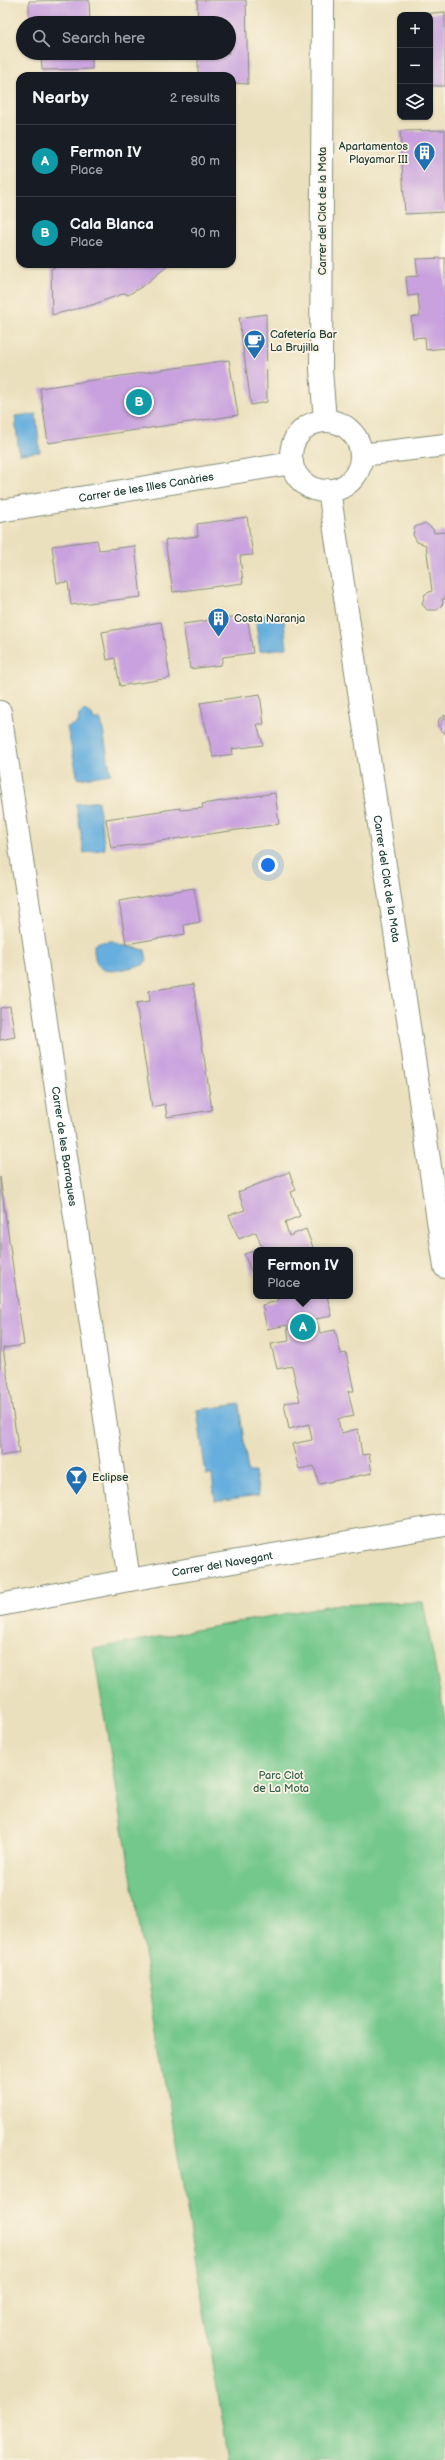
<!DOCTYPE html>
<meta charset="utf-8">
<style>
:root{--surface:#171b24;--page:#20242c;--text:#f1f3f6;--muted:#9ea1a6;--line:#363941;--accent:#1f6fb2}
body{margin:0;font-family:"Balsamiq Sans",sans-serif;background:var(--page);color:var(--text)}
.controls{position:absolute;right:12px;top:12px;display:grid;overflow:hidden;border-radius:8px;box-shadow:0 1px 3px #0004}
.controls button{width:36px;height:36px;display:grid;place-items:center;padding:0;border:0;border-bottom:1px solid var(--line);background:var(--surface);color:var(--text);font:20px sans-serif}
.you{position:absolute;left:268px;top:865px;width:14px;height:14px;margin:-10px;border:3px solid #fff;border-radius:50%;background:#1a73e8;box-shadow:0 0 0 6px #1a73e833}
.badge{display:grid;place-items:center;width:26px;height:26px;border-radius:50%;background:var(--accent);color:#fff;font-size:13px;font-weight:700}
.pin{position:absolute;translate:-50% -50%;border:2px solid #fff;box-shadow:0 1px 4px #0006}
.popup{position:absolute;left:253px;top:1247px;width:100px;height:52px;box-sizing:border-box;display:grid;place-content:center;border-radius:8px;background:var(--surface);filter:drop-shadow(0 1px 3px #0005);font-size:13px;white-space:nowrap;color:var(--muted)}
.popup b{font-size:15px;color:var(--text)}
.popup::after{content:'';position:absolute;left:50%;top:100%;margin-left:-8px;border:8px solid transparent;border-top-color:var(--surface)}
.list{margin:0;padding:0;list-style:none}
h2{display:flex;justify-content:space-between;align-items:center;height:52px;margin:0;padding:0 16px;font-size:17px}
h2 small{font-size:13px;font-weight:400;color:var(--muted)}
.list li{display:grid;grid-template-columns:26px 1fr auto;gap:12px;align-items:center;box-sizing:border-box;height:72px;padding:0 16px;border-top:1px solid var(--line)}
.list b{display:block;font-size:15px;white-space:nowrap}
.list p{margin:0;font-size:13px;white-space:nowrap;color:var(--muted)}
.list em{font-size:13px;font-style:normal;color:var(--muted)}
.icon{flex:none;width:22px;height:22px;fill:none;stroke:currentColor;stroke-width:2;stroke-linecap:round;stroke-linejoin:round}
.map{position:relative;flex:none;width:445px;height:2460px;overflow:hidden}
.search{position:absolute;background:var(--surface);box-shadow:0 1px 3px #0004;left:16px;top:16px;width:220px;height:44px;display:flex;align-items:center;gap:10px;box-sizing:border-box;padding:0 14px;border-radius:22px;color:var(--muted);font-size:15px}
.panel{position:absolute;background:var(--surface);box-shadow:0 1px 3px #0004;left:16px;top:72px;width:220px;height:196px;border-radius:12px}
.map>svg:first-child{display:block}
</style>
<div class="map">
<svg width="445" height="2460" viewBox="0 0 445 2460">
<rect width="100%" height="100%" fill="#fcf5e5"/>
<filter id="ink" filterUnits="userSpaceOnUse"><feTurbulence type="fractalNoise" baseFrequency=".025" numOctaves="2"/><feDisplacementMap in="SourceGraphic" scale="8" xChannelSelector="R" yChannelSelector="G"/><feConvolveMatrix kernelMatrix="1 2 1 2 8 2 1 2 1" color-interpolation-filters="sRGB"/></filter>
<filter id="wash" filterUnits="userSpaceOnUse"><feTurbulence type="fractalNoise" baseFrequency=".012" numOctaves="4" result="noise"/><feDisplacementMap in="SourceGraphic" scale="16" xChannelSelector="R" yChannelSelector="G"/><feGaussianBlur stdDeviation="0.9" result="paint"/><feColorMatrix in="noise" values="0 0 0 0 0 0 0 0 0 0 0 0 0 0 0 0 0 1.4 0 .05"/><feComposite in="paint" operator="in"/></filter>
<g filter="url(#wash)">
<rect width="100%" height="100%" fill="#ebe0bd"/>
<path fill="#74c88c" stroke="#4a8260" d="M423,1602L445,1719V2460H229L93,1649L331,1605Z"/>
<g fill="#65aedd" stroke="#427688">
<path d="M36,414L40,452L19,454L15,416Z"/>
<path d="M283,613L287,648L260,651L255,616Z"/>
<path d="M83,710L91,713L94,720H101L111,774L78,779L67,727L78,723L79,714Z"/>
<path d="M98,801L105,849L84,853L76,804Z"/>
<path d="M113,941L118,944L145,950L147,960L143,965C117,969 93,983 94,945L98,942Z"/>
<path d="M239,1404L248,1472H255L259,1495L215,1501L212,1475H206L197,1410Z"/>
</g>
<g id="blocks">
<g fill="#c8a1de">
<path d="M89,0L90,23L29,21V1Z"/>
<path d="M197,0H246L248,84L232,83V76H198V53H229V23H198Z"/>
<path d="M445,12V86H430V15H412Z"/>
<path d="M31,53H92V69L42,70L41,56H31Z"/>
<path d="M445,130V212L405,214L400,131Z"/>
<path d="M445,258V348L426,350L425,337L413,338L411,317L420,316L418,295L408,296L406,277L418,276L416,259Z"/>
<path d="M61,264H170L143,286L128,295L125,293L92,305L52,315L51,269Z"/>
<path d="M266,314L267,402L251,405L239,318Z"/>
<path d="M229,360L238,415L48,443L40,388Z"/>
<path d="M247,517L253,555L240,556L243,583L173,592L165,540L198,536L197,524Z"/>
<path d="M425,523L433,529L434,533L445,532V599H442L443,604L437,610H427L422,604L425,594L432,591L426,545L417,542L413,535L415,527Z"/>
<path d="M97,540L99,550L135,546L141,597L71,605L68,582L57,583L52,546Z"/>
<path d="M247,615L253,653L223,657L221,665L190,669L183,624Z"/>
<path d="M161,622L170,678L120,686L115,658L107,660L102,632Z"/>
<path d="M260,694L264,724H257L263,745L232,749L233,754L213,757L200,703Z"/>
<path d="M445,715V734L438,725L439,719Z"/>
<path d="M275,793L279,824L111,848L106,819L180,808V810L203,808L202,804Z"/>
<path d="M194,888L200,922L184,925L185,934L126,944L119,901Z"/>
<path d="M193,984L212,1110L167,1117L165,1104L152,1107L136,1003L150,1001L149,991Z"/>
<path d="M10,1006L15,1037L0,1040V1008Z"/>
<path d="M289,1172L296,1190L291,1192L300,1216L285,1222L289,1236L306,1229L314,1250H256L254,1278L244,1254L262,1248L256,1232L239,1239L229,1215L245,1210L238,1192Z"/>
<path d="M0,1177L24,1345L3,1348L19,1453L0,1456Z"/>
<path d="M277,1296H327L332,1316L316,1319L320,1333L335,1330L341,1354L346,1353L354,1391H348L354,1416L338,1419L341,1433L358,1429L362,1455L369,1454L372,1473L319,1484L314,1466L299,1469L292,1444L312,1440L309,1424L289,1429L284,1403L300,1401L292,1366L277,1369L271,1344L289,1341L287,1325L267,1329L262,1305L278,1301Z"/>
</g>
</g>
</g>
<g filter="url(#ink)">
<use href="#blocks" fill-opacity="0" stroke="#858e78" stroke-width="1"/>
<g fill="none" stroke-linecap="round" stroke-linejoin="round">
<defs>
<g id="minor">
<path d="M323,0L321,370L325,421"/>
<circle cx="326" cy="456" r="35"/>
<path d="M361,455L445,445"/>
<path id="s1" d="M329,490L445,1267"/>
<path id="s2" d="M0,511L292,463"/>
<path id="s3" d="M0,712L129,1580"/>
<path id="s4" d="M0,1605L129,1580L445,1525"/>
</g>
</defs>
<use href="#minor" stroke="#858e78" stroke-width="24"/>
<use href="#minor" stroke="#fff" stroke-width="22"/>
</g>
</g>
<defs>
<symbol id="building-pin" viewBox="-11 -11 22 30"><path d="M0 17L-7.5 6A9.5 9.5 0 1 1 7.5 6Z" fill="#1f6fb2" stroke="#fcf5e5"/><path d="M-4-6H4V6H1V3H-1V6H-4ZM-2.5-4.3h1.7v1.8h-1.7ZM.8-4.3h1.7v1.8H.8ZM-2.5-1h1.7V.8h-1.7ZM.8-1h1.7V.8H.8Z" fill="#fff"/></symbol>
<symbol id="cafe-pin" viewBox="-11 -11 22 30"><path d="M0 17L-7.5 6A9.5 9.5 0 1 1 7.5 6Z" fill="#1f6fb2" stroke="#fcf5e5"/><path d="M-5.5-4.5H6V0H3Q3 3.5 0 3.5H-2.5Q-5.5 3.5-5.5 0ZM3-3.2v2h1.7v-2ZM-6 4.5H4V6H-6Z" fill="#fff"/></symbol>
<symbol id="bar-pin" viewBox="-11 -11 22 30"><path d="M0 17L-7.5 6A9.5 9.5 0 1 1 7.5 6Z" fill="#1f6fb2" stroke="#fcf5e5"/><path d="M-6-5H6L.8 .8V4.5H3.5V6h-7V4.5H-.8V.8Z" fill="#fff"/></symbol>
</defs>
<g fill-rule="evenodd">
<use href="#building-pin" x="412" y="140" width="25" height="34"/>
<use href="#cafe-pin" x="242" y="328" width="25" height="34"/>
<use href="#building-pin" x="206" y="606" width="25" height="34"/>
<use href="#bar-pin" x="64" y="1464" width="25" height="34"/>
</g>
<g text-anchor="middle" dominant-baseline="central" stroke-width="3.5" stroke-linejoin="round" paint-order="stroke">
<g font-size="11" fill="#1f3d34" stroke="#fcf5e5" text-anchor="start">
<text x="408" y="146" text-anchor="end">Apartamentos<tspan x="408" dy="13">Playamar III</tspan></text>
<text x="270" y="334">Cafetería Bar<tspan x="270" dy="13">La Brujilla</tspan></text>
<text x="234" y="618">Costa Naranja</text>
<text x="92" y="1477">Eclipse</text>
</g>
<g font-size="11" fill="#1f3d34" stroke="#fcf5e5">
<text transform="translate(322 211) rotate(-90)">Carrer del Clot de la Mota</text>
<text stroke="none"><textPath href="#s2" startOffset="148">Carrer de les Illes Canàries</textPath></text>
<text stroke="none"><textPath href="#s1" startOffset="393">Carrer del Clot de la Mota</textPath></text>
<text stroke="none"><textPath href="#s3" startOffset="439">Carrer de les Barraques</textPath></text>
<text stroke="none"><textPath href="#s4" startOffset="226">Carrer del Navegant</textPath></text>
</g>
<g font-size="11" fill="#34604a" stroke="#fcf5e5">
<text x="281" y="1775">Parc Clot<tspan x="281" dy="13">de La Mota</tspan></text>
</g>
</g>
</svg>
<div class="controls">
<button>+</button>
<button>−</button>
<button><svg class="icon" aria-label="layers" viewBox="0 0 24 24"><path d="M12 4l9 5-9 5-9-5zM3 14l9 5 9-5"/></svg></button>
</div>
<div class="you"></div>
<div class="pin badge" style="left:303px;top:1327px;background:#0f9aa8">A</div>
<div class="popup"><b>Fermon IV</b>Place</div>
<div class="pin badge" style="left:139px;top:402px;background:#0f9aa8">B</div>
<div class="search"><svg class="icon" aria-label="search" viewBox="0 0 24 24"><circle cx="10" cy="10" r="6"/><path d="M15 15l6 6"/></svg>Search here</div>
<section class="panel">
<h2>Nearby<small>2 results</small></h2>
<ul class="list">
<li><span class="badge" style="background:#0f9aa8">A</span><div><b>Fermon IV</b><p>Place</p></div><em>80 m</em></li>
<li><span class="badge" style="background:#0f9aa8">B</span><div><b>Cala Blanca</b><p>Place</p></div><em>90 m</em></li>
</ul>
</section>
</div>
